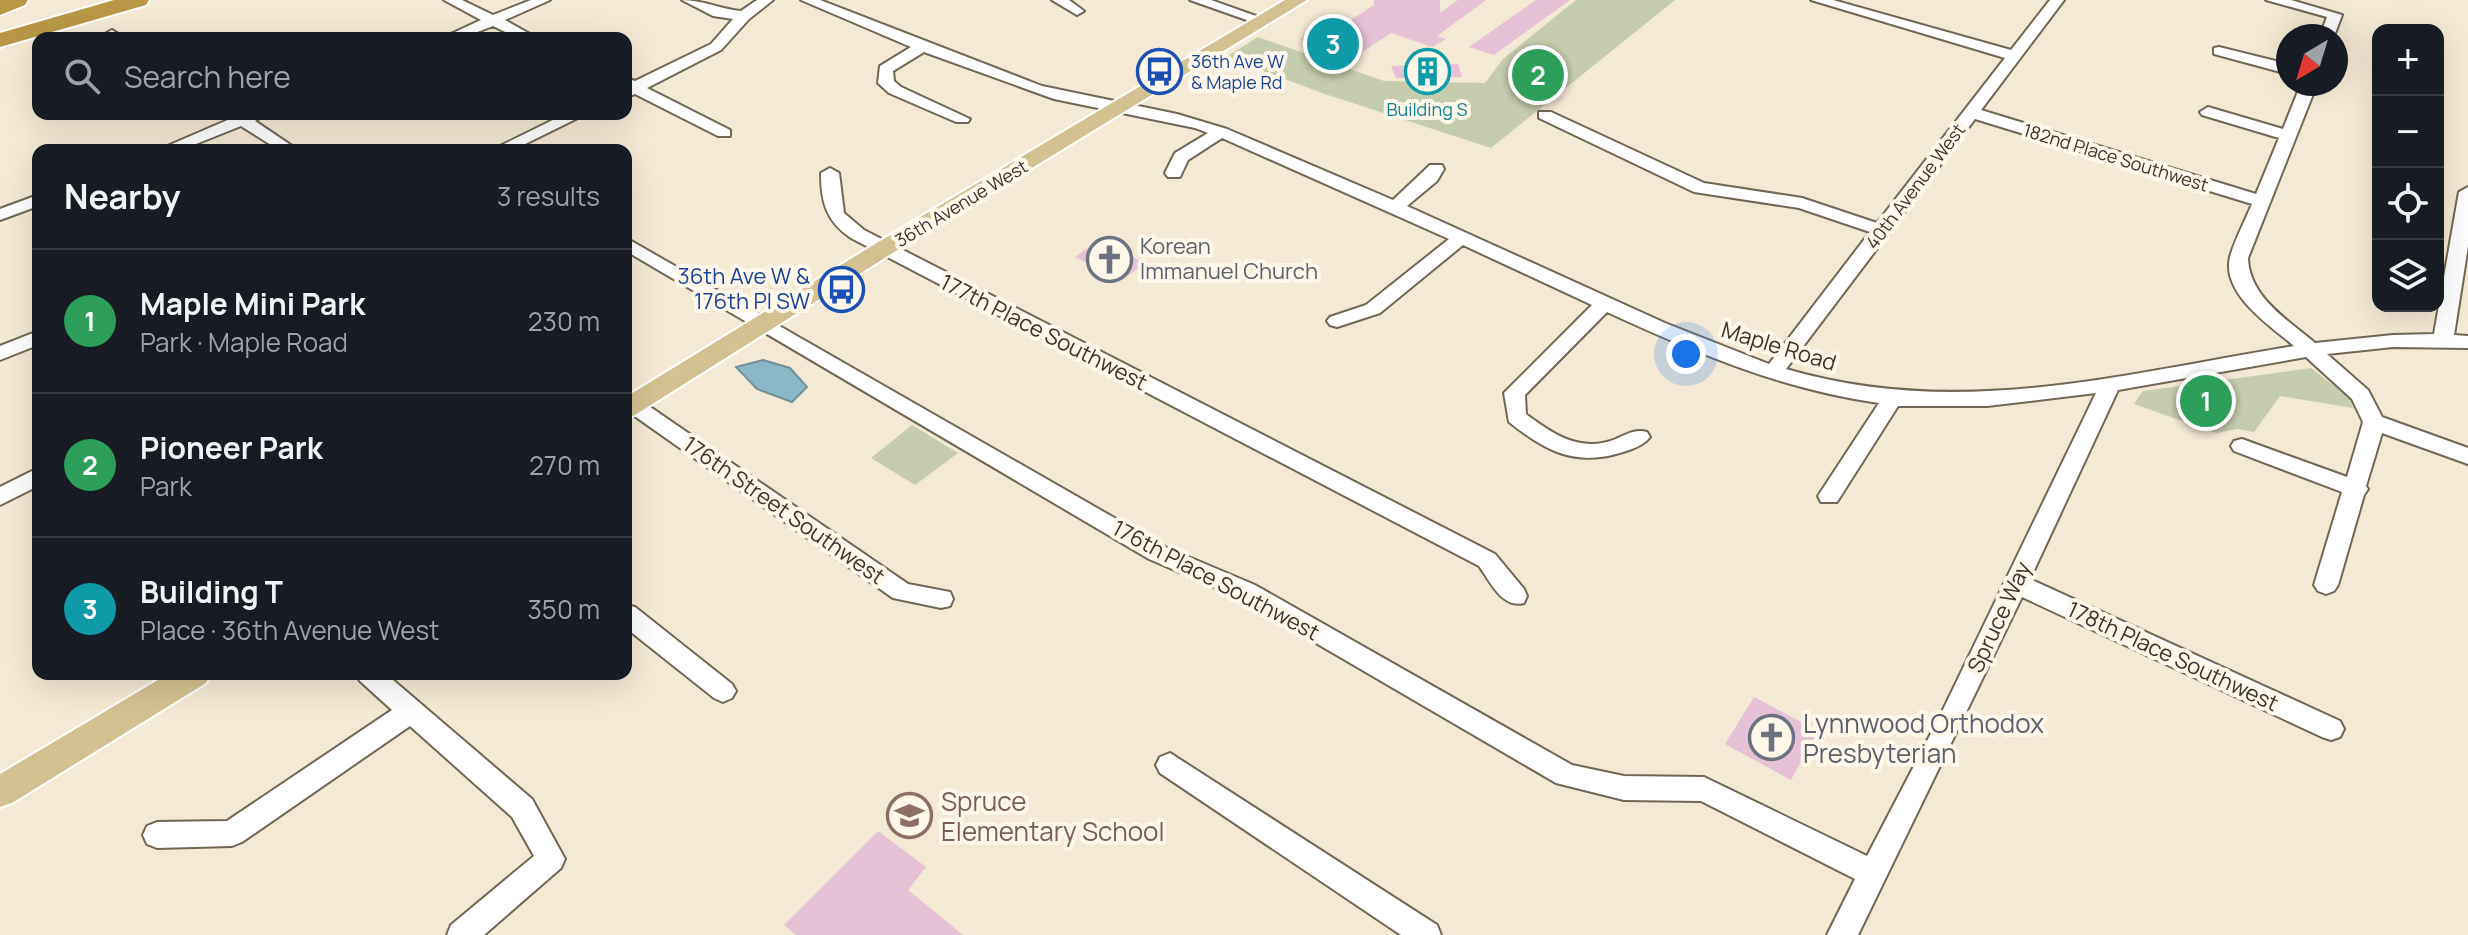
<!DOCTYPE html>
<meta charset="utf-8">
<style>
:root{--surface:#171b24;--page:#20242c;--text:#f1f3f6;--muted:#9ea1a6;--line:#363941;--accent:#0b8043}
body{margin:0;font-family:Manrope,sans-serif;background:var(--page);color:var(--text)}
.controls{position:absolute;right:24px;top:24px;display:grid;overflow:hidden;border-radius:16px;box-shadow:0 8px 32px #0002}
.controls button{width:72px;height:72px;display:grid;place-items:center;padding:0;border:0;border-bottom:2px solid var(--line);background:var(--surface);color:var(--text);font:40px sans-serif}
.compass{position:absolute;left:2276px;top:24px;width:72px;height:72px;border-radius:50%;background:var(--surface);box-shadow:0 8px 32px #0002;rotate:218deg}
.you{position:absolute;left:1686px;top:354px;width:28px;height:28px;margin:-20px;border:6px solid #fff;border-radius:50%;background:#1a73e8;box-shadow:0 0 0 12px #1a73e833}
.badge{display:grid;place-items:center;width:52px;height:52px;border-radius:50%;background:var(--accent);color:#fff;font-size:26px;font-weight:700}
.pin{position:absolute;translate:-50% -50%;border:4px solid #fff;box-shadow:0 2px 8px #0006}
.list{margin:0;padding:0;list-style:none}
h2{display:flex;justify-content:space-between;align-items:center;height:104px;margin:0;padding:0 32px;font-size:34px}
h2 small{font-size:26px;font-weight:400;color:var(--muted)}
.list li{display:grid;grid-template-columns:52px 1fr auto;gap:24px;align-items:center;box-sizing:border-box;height:144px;padding:0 32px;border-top:2px solid var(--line)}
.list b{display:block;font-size:30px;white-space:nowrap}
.list p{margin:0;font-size:26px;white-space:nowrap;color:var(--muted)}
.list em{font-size:26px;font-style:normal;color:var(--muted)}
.icon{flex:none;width:44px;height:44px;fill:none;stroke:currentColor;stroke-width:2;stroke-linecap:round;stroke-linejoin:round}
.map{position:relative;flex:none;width:2468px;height:935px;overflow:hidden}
.search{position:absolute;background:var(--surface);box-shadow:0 8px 32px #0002;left:32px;top:32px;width:600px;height:88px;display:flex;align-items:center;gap:20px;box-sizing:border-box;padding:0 28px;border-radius:16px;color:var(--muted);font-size:30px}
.panel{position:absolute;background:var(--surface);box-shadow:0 8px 32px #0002;left:32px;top:144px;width:600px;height:536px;border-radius:16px}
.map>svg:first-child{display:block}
</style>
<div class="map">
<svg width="2468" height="935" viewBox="0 0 2468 935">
<rect width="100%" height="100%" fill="#f4e9d4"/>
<g fill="#c6cdaf">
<path d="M1576,0H1675L1491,148L1325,94L1226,57L1258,37L1384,81L1485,83L1503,59Z"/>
<path d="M2311,368L2350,398L2353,408L2280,396L2254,432L2238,429L2216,433L2134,404L2143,391Z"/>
<path d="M912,425L958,453L915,485L871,458Z"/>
</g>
<path fill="#8bb7c6" stroke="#729098" stroke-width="2" d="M763,360L790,368L807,387L792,402L757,389L736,367Z"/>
<g fill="#e7c1d6">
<path d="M1374,0H1440V13L1458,0H1486L1437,36L1446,39L1432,47L1391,33L1353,58L1300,39L1314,30L1328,35L1374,5Z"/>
<path d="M1536,0H1570L1494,55L1469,47Z"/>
<path d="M1458,64L1462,77L1396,78L1391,66Z"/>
<path d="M1098,241L1119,251L1146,263L1122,280L1075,257Z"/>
<path d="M1754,697L1818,731L1791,780L1725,744Z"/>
<path d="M878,831L926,867L908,890L963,935H796L784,925Z"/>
</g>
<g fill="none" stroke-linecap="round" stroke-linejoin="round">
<defs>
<g id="minor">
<path d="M444,0H462L493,15L531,0H550L505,20L537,38H518L493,26L462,38H442L481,20Z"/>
<path d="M682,0C703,0 720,9 741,11L757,0H773L749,19L721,50L647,88L730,130V136H718L635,94L626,97V78L635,81L711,44L733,19L713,16Z"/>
<path d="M801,0H820L1042,86L1177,114L1227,129L1393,200L1430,165H1442L1444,169L1437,181L1407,206L1665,323L1769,364L1870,232L1799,208L1694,192L1539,118V112H1551L1704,183L1802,198L1877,223L2005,58L1811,0H1833L2011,50L2050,0H2064L1981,110L2256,194L2279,138L2202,115L2200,112L2208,107L2283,129L2301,84H2317L2248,258C2249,297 2288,320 2315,343L2393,335L2434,334L2459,192L2468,187V246L2454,335L2468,336V348L2393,347L2327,354L2368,390L2382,417L2468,448V464L2382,433L2366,486L2368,489L2364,495L2338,585L2334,591L2326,594L2318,591L2314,585L2342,492L2234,451L2231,446L2234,441L2242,439L2347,477L2363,422L2352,399L2306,357L2118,390L2030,579L2340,721L2344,729L2340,737L2331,740L2322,737L2022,597L1858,935H1827L1855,879L1701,801L1624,800L1556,783L1237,597L1149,559L626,251V238L1165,547L1255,585L1572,765L1624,776L1704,777L1867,856L1939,718L2096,393L1987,406H1898L1837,502H1821L1818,496L1879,403C1783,390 1694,352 1607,312L1525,395L1526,414C1554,435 1581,453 1616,439C1627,434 1635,429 1647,432L1650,437C1644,445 1633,449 1623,452C1575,467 1547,452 1509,422L1504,393L1592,305L1463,245L1380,313L1337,327L1330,325L1327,321L1330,317L1366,305L1449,239L1222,138L1188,160L1180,177H1168L1165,173L1175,153L1208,133L1195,128L1054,99L924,52L893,71L894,81L901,87L970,119L968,122H956L889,93L878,83L880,66L911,47ZM1975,119L2252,204C2245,221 2235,239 2230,257C2221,294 2271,326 2294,346C2121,374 1959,420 1786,369Z"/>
<path d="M1052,0H1069L1084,11L1077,15Z"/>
<path d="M1190,0H1211L1270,21L1268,24H1258Z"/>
<path d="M2266,0H2291L2342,15L2334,36H2320L2327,17Z"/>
<path d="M112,30L124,38H108L105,34Z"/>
<path d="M2219,47L2288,64V74L2214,54V48Z"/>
<path d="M266,114L255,121L298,150H279L241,126L181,150H158L230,119L228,114Z"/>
<path d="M565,114H586L513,150H492Z"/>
<path d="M830,168L839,173L844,213L864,230L1495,554L1524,589L1527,596L1524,603C1502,609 1490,581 1479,566L851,238C826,221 821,202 821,173Z"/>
<path d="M38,195V206L0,220V209Z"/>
<path d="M38,331V345L0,360V346Z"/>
<path d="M633,398L640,400L908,584L950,592L953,599L950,606L941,608L893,598L626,410V400Z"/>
<path d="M38,468V486L0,505V487Z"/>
<path d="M626,605L635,607L732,684L736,691L732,698L723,702L714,698L626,628Z"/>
<path d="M356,674H386L532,799L565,859L561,868L484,935H447L451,925L534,856L512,817L410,726L242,842L232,846L157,848L147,844L143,835L147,826L157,822L227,821L392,710L360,681Z"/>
<path d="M1170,753L1437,925L1441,935H1401L1160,773L1156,765L1160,757Z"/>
</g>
<g id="major">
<path d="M1285,0H1307L891,254L635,415L626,418V397L875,244Z"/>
<path d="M168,674H211L206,683L12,803L0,807V774Z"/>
</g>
<g id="highway">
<path d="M0,0H28L25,5L0,15Z"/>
<path d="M114,0H149L146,5L0,47V33Z"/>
</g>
</defs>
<use href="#minor" stroke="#716754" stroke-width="4"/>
<use href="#major" stroke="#fff" stroke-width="4"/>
<use href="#highway" stroke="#fff" stroke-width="4"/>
<use href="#minor" fill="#fff" fill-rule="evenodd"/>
<use href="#major" fill="#d4c191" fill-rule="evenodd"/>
<use href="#highway" fill="#b89747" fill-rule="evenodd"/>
</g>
<defs>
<symbol id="bus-ring" viewBox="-11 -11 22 22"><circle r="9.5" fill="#fef7ea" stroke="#1a4fb4" stroke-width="1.5"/><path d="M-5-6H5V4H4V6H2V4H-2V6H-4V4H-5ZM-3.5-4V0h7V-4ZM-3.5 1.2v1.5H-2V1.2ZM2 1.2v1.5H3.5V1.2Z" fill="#1a4fb4"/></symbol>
<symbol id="building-ring" viewBox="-11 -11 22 22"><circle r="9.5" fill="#fef7ea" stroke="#0f9aa8" stroke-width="1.5"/><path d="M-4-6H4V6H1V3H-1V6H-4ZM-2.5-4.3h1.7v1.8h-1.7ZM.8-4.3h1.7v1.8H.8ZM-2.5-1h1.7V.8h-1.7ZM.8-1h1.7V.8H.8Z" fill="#0f9aa8"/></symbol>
<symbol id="church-ring" viewBox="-11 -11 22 22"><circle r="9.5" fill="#fef7ea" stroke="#6b7280" stroke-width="1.5"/><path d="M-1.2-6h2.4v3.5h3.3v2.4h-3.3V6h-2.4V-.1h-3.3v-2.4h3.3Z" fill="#6b7280"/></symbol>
<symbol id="school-ring" viewBox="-11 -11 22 22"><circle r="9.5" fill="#fef7ea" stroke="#8d6e63" stroke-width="1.5"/><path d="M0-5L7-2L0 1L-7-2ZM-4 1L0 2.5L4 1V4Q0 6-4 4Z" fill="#8d6e63"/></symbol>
</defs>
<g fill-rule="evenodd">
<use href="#bus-ring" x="1134" y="46" width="51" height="51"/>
<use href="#building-ring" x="1402" y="46" width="51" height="51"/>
<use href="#church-ring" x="1084" y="234" width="51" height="51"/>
<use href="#bus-ring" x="816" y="264" width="51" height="51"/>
<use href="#church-ring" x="1746" y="712" width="51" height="51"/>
<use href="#school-ring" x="884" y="790" width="51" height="51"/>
</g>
<g text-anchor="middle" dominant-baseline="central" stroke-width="8" stroke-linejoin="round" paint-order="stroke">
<g font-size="18" fill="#164399" stroke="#fef7ea" text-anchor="start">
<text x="1191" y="61">36th Ave W<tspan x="1191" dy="21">&amp; Maple Rd</tspan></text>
</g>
<g font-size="18" fill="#0d838f" stroke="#fef7ea">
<text x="1427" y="109">Building S</text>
</g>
<g font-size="18" fill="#39352c" stroke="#fef7ea">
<text transform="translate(2116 157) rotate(17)">182nd Place Southwest</text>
<text transform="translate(1915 186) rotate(-53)">40th Avenue West</text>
<text transform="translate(961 203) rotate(-31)">36th Avenue West</text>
</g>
<g font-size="22" fill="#5b616d" stroke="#fef7ea" text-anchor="start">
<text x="1140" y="246">Korean<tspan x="1140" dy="25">Immanuel Church</tspan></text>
</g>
<g font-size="22" fill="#164399" stroke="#fef7ea" text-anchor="end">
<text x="810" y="276">36th Ave W &amp;<tspan x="810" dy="25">176th Pl SW</tspan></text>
</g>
<g font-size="22" fill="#39352c" stroke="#fef7ea">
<text transform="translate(1044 332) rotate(27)">177th Place Southwest</text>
<text transform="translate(1779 346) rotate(17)">Maple Road</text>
<text transform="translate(784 510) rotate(35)">176th Street Southwest</text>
<text transform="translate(1216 580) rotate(28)">176th Place Southwest</text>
<text transform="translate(1999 617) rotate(-65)">Spruce Way</text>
<text transform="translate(2173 656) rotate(25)">178th Place Southwest</text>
</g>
<g font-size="26" fill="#5b616d" stroke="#fef7ea" text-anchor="start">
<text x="1803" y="723">Lynnwood Orthodox<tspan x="1803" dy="30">Presbyterian</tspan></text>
</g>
<g font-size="26" fill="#785e54" stroke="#fef7ea" text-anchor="start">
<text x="941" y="801">Spruce<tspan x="941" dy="30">Elementary School</tspan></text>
</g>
</g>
</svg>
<div class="controls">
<button>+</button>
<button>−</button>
<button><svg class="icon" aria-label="locate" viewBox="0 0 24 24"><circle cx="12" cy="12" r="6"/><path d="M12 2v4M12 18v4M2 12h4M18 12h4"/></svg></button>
<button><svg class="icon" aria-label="layers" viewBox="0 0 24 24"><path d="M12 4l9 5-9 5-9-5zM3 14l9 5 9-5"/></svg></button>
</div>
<svg class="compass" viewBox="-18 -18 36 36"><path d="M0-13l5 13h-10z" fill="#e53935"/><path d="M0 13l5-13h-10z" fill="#9ea1a6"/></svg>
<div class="you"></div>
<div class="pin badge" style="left:2206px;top:401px;background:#2e9e5b">1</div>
<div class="pin badge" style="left:1538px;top:75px;background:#2e9e5b">2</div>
<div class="pin badge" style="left:1333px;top:44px;background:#0f9aa8">3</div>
<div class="search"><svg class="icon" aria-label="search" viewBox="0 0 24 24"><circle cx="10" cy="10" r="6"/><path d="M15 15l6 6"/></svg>Search here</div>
<section class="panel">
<h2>Nearby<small>3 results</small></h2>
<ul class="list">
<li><span class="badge" style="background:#2e9e5b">1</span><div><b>Maple Mini Park</b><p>Park · Maple Road</p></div><em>230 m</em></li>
<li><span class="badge" style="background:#2e9e5b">2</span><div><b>Pioneer Park</b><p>Park</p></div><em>270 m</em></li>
<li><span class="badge" style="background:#0f9aa8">3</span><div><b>Building T</b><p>Place · 36th Avenue West</p></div><em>350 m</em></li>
</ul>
</section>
</div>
